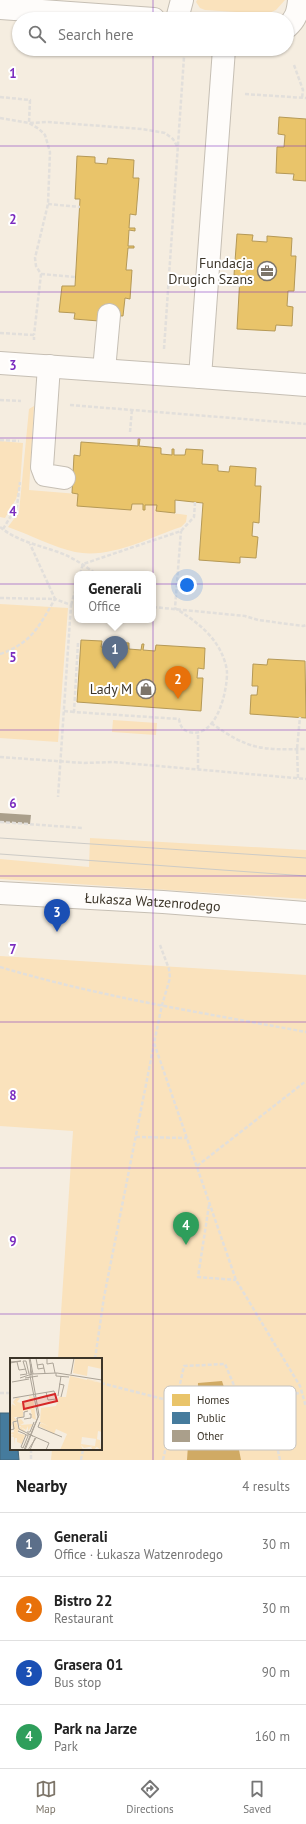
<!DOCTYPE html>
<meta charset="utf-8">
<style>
:root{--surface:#fff;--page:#f6f6f6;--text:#222;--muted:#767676;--line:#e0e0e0;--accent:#7d7569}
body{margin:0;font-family:"PT Sans",sans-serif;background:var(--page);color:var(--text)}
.you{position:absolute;left:187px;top:585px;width:14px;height:14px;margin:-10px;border:3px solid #fff;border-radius:50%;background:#1a73e8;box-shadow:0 0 0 6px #1a73e833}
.badge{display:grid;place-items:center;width:26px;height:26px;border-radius:50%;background:var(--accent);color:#fff;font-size:13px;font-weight:700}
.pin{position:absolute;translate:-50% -33px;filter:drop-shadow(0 1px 2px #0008)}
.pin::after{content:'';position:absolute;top:21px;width:14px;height:12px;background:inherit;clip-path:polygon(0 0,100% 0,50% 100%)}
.popup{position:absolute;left:74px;top:571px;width:82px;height:52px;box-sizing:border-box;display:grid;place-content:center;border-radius:8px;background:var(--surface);filter:drop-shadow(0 1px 3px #0005);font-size:13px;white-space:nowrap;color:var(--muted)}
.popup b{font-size:15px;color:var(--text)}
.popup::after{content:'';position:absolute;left:50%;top:100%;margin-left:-8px;border:8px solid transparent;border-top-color:var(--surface)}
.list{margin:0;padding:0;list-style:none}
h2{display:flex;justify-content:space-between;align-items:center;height:52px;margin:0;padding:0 16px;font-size:17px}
h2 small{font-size:13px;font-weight:400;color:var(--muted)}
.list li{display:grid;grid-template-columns:26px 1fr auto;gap:12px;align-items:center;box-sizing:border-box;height:64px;padding:0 16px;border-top:1px solid var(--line)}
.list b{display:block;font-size:15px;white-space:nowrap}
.list p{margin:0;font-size:13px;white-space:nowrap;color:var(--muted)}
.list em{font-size:13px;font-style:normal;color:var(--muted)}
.icon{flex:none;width:22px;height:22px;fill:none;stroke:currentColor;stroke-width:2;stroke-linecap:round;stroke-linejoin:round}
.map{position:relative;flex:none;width:306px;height:1460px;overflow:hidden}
.search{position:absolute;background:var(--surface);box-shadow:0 1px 3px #0004;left:12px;right:12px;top:12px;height:44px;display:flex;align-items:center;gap:10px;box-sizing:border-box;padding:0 14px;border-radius:22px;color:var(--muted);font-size:15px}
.sheet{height:308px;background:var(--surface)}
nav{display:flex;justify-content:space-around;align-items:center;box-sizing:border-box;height:56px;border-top:1px solid var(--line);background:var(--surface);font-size:11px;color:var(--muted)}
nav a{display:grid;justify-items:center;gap:2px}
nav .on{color:var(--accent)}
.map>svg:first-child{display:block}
</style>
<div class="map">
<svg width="306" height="1460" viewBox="0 0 306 1460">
<rect width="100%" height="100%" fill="#f5ede0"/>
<g fill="#fae2bc">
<path d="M197,0H285L276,10L267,14L205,10L200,8L196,2Z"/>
<path d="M143,49H206L207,55L146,51Z"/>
<path d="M34,406L29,490L78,494L77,506L143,504V510H145V505H157L156,511L187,515L186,522L181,527C148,538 111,559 75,552C56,548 28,534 8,527L19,512L29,409Z"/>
<path d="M0,441L23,443L20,486L16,499L5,518L0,517Z"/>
<path d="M0,604L68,608L58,742L0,738Z"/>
<path d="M113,720L157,723L156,735L112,732Z"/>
<path d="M90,838L306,850V899L0,879V859L89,867Z"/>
<path d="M0,956L306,975V1460H51L52,1449H101V1359H58L73,1131L0,1126Z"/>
</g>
<path fill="#d0aa64" d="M222,1381L231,1409L241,1460H187L188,1445L197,1417L198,1383Z"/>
<g fill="#e9c46a" stroke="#b59956">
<path d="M279,117L306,119V181L293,180L294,174L276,173L277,147H284L285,135L278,134Z"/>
<path d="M77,156L95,157V163L107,164L108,158L134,160L133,178H139L136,215L130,214L129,228H135V231L129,230L128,246H134V248H128L126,270H132L130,299L125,298L123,316L99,315V321L74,319L75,313L59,312L62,286H75L80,199H75Z"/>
<path d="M237,234L253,235L252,241L267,242V236L292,238L291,256H296L294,291H288L287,306L293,307L292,326L276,325L275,331L237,329L240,276L234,275Z"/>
<path d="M138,439H140L139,446L161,448V454L172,455V449H174V455H185L186,449L203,450L202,464L218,465V471L229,472L230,466L256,468L255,486H261L259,523L253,522L252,536L258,537L256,558L240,557V563L199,560L203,503L175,500V513L156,511L157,505H145V510H143V504H132L131,510L77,506L78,494L72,493L74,455L80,456L81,442L138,446Z"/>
<path d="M81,640L102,641L101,647L113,648L114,642L129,643V649L141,650L142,644H144L143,650L155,651L156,645L205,648L204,669L198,668L197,678H203L201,711L77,702Z"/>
<path d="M268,659L305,661L306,718L250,714L251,695H257L258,686H252L253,664L267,665Z"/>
</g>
<path fill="#457b9d" stroke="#42667a" d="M0,1413H11V1449H18L19,1460H0Z"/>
<path fill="#aa9f8b" d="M0,813L31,815L30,824L0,822Z"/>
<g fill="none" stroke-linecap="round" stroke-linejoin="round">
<defs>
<g id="minor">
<path d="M0,8L154,19"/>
<path d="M177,19L182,0"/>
<path d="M287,27C296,19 298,12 299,0"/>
<path d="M0,363L200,377L224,49"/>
<path d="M49,366L42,467L45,475L64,478"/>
<path d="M104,370L109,315"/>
<path d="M200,377L306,385"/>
<path id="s1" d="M0,893L163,902L306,913"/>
</g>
</defs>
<use href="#minor" stroke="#c6bfb4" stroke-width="24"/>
<g stroke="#e2dfdb" stroke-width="2.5" stroke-dasharray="4 2" stroke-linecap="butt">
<path d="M294,65L303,90L302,98"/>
<path d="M245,94L306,98"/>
<path d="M0,97L30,100L29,123L48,122L142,129L165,133L173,139L177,146"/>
<path d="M0,118L29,123L39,129L45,135L48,145L50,152L48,204L35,258L36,266L41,274L34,335"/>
<path d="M48,204L80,207"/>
<path d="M41,274L75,277"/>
<path d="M232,285L240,286"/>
<path d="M0,333L34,335V340"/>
<path d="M164,349L184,57"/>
<path d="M0,400L21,401"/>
<path d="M70,405L306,424"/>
<path d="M130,432L132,409"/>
<path d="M0,440L19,441"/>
<path d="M0,527C17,541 38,545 58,552C72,557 84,565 96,574"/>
<path d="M3,529L17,506L20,482"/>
<path d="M80,574L83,564L181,531L194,517L195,502"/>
<path d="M0,598L55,599L30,544"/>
<path d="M71,605L77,585"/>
<path d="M153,607L245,616L258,620L303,626L306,625"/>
<path d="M78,643L74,712L179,719C180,725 182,730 189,732C216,739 227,693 227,673C227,667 224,658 221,652C211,632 194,620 175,608L181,531"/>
<path d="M0,654C32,643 39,626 55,599L71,605L58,797"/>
<path d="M64,711L74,712"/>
<path d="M211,723C249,750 261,750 306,749"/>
<path d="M0,757L84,763L113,762L306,779"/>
<path d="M198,769V733"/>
<path d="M298,778L297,749L300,717"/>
<path d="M0,822L83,828"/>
<path d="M160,945L169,969L170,978L162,1005L154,1043L236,1280L300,1386L306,1407"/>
<path d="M0,967C100,997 204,1013 306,1032"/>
<path d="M136,1137L187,1138"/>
<path d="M197,1166L306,1081"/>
<path d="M209,1205L198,1277L236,1280"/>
<path d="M95,1359L104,1297L154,1044"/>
<path d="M101,1383L249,1421"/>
<path d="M0,1393H11"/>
<path d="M31,1449V1460"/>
<path d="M81,1460L83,1449"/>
<path d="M163,1460L184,1366L225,1364L249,1421L274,1429"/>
<path d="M280,1460L267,1400L303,1392"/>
</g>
<use href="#minor" stroke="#fefcfa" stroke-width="22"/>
<g stroke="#cdcbc6" stroke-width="1">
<path d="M0,838L306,858"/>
<path d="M0,854L306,876"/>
</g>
</g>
<path fill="none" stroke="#7b2cbf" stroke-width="1" stroke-opacity="0.55" d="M153,0V19M153,49V1460M0,146H306M0,292H306M0,438H306M0,584H306M0,730H306M0,876H306M0,1022H306M0,1168H306M0,1314H306"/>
<defs>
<symbol id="office-ring" viewBox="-11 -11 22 22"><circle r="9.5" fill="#fff" stroke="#7d7569" stroke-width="1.5"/><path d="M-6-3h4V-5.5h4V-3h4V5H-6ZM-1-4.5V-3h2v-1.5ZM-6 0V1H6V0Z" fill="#7d7569"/></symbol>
<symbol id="shop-ring" viewBox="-11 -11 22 22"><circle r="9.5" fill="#fff" stroke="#7d7569" stroke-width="1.5"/><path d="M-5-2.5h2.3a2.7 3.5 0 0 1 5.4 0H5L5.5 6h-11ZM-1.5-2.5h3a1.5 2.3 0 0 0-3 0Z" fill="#7d7569"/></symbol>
</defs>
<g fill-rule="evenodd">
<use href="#office-ring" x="256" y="260" width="22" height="22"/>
<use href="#shop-ring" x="135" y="678" width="22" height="22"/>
</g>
<g text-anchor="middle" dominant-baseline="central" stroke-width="4" stroke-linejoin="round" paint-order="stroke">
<g font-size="14" fill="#3c3529" stroke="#fff" text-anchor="end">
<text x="253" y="263">Fundacja<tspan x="253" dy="16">Drugich Szans</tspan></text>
<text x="132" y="689">Lady M</text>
</g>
<g font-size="14" fill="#3c3529" stroke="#fff">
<text stroke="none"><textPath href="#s1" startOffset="153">Łukasza Watzenrodego</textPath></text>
</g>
</g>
<g transform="translate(10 1358)">
<rect width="92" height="92" fill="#f5ede0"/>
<path d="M65,0H92V11L78,8L77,18L63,15ZM60,18L77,22V21L92,24L78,22L92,25V74L88,73L87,81L72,79L71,86L85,88L86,81L90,82L91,92L87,89L83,92L81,89L84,88L74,90L71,87L73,92H50L57,76L46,71L44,76L29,68L31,65L40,69L30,64L31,50L46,48L49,39H56ZM19,38L23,39L26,62L22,60L21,52L13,53V59H4L7,63L2,64L3,70L0,65V71V47L1,50L2,46L6,48L3,44L6,40H10L7,44L11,45L20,44ZM11,61L14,65L10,67L23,66L18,73V68L16,72L11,69L16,74L9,71L8,75L15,77L12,86L7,84V80H5V87L4,79L0,78L4,77L0,75L4,74L3,65L6,64L9,71L11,68H9L8,62Z" fill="#fae2bc"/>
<path fill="none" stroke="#aba397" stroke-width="1" d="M20,0L23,16M26,0L28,11L34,10M37,0V6L43,5L45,15M0,4L11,3L0,5M7,4L9,12L16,11M27,7L33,6L35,15M46,15V18L59,19M61,16L64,0M10,17L17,16L13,3H16L19,16M10,20L22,16L47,15L92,22M15,20L28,18M2,24L19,21M49,26L54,27L51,39M36,34L38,42L46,41M48,38L51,18M3,40L44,33L46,40M7,60L9,71L23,78L18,76M7,60L14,59V54L18,53M14,61L21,60V56H19M30,64L28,69L52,79M0,72L4,71L3,64L7,63M8,73L15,76L16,77H18V78L13,90L11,89L16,77M17,74H20L24,64M23,78L39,85L36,92M14,92L28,59L20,18L21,6M15,92L29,57L19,0M18,92L26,80M20,92L25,80"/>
<path fill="#d62828" fill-opacity="0.15" stroke="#d62828" stroke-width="2" d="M45,36L47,43L14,51L13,44Z"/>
<rect width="92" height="92" fill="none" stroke="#3c3529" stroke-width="2"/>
</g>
<rect x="164" y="1386" width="132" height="64" rx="6" fill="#fff" stroke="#c4c2bf" stroke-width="1"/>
<rect x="172" y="1394" width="18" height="12" fill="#e9c46a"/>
<rect x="172" y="1412" width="18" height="12" fill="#457b9d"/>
<rect x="172" y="1430" width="18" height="12" fill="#aa9f8b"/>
<g font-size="11" fill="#3c3529">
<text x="197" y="1404">Homes</text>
<text x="197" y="1422">Public</text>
<text x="197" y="1440">Other</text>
</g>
<g font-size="13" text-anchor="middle" font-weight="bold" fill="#7b2cbf" stroke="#fff" stroke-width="4" stroke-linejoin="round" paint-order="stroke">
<text x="13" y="78">1</text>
<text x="13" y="224">2</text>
<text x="13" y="370">3</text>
<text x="13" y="516">4</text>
<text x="13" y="662">5</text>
<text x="13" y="808">6</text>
<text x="13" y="954">7</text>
<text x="13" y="1100">8</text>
<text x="13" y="1246">9</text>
</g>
</svg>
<div class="you"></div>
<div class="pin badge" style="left:115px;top:669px;background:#5c6f8a">1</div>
<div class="popup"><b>Generali</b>Office</div>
<div class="pin badge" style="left:178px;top:699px;background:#e8710a">2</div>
<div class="pin badge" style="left:57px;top:932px;background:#1a4fb4">3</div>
<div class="pin badge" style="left:186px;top:1245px;background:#2e9e5b">4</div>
<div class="search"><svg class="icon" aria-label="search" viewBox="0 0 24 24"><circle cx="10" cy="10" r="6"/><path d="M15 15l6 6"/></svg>Search here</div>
</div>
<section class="sheet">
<h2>Nearby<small>4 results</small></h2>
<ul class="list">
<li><span class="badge" style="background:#5c6f8a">1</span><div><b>Generali</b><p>Office · Łukasza Watzenrodego</p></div><em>30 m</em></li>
<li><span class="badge" style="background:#e8710a">2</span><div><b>Bistro 22</b><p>Restaurant</p></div><em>30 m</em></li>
<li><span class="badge" style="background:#1a4fb4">3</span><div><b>Grasera 01</b><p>Bus stop</p></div><em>90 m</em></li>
<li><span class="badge" style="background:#2e9e5b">4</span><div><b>Park na Jarze</b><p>Park</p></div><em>160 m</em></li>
</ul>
</section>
<nav>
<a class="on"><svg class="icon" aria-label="map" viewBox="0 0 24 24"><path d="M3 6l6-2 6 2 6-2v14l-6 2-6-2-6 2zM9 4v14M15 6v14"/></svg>Map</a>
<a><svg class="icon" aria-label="directions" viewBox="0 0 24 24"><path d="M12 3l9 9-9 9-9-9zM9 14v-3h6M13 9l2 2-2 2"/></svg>Directions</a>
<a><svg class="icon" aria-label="saved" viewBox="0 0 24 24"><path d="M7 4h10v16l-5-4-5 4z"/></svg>Saved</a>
</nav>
